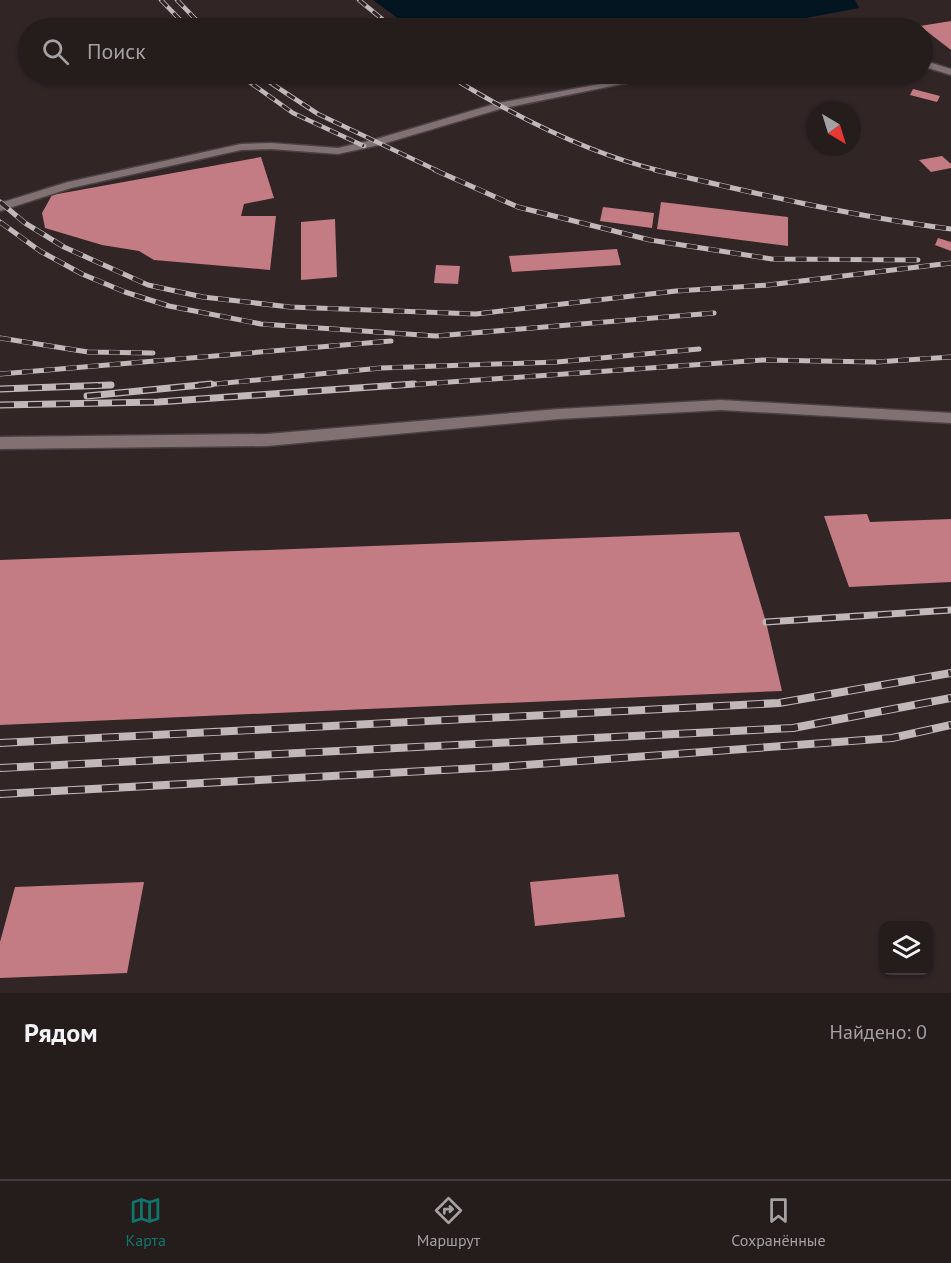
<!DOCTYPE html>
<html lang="ru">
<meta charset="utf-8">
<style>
:root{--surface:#251c1c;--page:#312929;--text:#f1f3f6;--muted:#a3a1a3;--line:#423a3b;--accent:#0f766e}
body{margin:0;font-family:"PT Sans",sans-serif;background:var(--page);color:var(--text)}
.controls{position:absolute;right:18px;bottom:18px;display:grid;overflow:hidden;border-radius:12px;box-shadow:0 2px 4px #0004}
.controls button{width:54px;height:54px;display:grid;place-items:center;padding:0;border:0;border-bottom:2px solid var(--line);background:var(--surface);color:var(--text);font:30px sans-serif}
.compass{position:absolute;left:807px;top:102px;width:54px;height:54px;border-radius:50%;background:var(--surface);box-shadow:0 2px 4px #0004;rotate:142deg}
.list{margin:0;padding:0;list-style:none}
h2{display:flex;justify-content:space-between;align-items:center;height:78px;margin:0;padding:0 24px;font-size:26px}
h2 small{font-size:20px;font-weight:400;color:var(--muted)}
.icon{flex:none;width:33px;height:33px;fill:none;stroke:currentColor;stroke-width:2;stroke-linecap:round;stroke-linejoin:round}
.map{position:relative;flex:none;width:951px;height:993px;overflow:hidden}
.search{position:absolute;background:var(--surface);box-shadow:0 2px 4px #0004;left:18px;right:18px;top:18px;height:66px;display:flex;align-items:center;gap:15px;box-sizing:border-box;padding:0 21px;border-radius:33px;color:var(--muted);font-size:22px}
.sheet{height:186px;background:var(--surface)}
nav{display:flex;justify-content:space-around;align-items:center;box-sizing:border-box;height:84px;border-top:2px solid var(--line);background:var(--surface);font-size:16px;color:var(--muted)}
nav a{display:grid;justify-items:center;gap:3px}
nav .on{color:var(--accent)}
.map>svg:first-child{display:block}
</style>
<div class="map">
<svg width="951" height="993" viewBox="0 0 951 993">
<rect width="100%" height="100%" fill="#312526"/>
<path fill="#031521" d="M373,0H855L859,8L753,28H411Z"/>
<g fill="#c37b84">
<path d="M951,21V50L920,26Z"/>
<path d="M913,89L940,96L937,102L910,95Z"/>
<path d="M942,156L951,164V168L931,172L919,160Z"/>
<path d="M261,157L274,198L244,204L241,216H276L270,270L154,260L139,251L102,245L45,228L42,213L52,195Z"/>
<path d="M661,202L788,217V246L657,229Z"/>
<path d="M603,207L654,213L652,228L600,221Z"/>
<path d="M335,219L337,277L301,280V222Z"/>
<path d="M938,238L951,242V251L935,245Z"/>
<path d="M617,249L621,265L512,272L509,256Z"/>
<path d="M436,265L460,266L458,284L434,283Z"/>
<path d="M867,514L870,522L951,519V582L849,587L824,516Z"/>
<path d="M739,532L766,622L782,691L0,725V560Z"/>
<path d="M618,874L625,917L535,926L530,882Z"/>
<path d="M144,882L127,973L0,978V942L15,887Z"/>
</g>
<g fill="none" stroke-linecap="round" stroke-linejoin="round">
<defs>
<g id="minor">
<path d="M922,60L951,69V75L922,66Z"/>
<path d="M653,74H670L500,109L379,145L338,154L271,149L241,150L71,188L0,211V203L68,182L241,144L271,143L338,148L373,140L498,103Z"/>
<path d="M721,400L951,413V423L721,410L559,419L267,446L0,449V437L267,434L559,409Z"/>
</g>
</defs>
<use href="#minor" stroke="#4c4142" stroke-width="3"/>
<use href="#minor" fill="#817173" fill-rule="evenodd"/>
<defs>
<g id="rail-far3">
<path d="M161,0L188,28"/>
<path d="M177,0L204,28"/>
<path d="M359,0L393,28"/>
<path d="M238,74L293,113L364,146"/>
<path d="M257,74L318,114L438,171"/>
<path d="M446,74C512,115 586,153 661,171"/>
</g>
<g id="rail-far2">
<path d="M435,170L518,207L650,240L772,259L918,260"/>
<path d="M655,170C753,193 851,216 951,229"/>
<path d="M0,202L25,223L64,247L148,285L203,297L290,307L476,314L676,291L768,285L951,263"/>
<path d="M0,222L40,251L82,274L125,292L169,306L261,324L436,336L714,313"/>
<path d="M0,338L88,352L153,353"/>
<path d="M0,374L391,341"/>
<path d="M91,386L111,385"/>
<path d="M195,386L381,368L557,362L699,349"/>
<path d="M393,386L763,360L876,362L951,357"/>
</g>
<g id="rail-far1">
<path d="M0,389L111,385"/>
<path d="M87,396L211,384"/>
<path d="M0,405L158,402L414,384"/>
<path d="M766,622L951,610"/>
</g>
<g id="rail">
<path d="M0,743L779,703L951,673"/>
<path d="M0,768L793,728L951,698"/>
<path d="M0,794L498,767L892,738L951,725"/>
</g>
</defs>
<use href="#rail-far3" stroke="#c2b8b9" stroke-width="4.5"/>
<use href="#rail-far2" stroke="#c2b8b9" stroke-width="5"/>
<use href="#rail-far1" stroke="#c2b8b9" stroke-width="7"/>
<use href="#rail" stroke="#c2b8b9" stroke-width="8"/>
<use href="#rail-far3" stroke="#312526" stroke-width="3" stroke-dasharray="9" stroke-linecap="butt"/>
<use href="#rail-far2" stroke="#312526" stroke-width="4" stroke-dasharray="11" stroke-linecap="butt"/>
<use href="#rail-far1" stroke="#312526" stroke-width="4.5" stroke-dasharray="14" stroke-linecap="butt"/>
<use href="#rail" stroke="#312526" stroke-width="6" stroke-dasharray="17" stroke-linecap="butt"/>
</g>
</svg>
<div class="controls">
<button><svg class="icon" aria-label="layers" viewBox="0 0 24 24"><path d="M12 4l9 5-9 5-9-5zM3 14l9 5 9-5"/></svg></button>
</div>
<svg class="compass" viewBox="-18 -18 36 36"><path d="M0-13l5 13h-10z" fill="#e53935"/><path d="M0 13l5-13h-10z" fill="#a3a1a3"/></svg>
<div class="search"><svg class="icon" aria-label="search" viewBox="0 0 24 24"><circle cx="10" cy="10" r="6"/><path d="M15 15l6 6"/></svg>Поиск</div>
</div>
<section class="sheet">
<h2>Рядом<small>Найдено: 0</small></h2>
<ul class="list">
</ul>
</section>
<nav>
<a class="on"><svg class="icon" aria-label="map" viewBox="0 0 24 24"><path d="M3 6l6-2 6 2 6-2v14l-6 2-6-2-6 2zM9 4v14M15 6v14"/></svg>Карта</a>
<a><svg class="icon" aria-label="directions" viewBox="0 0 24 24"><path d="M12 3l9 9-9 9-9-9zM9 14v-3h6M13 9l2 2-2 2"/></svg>Маршрут</a>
<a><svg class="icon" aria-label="saved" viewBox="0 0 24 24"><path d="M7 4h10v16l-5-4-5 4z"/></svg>Сохранённые</a>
</nav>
